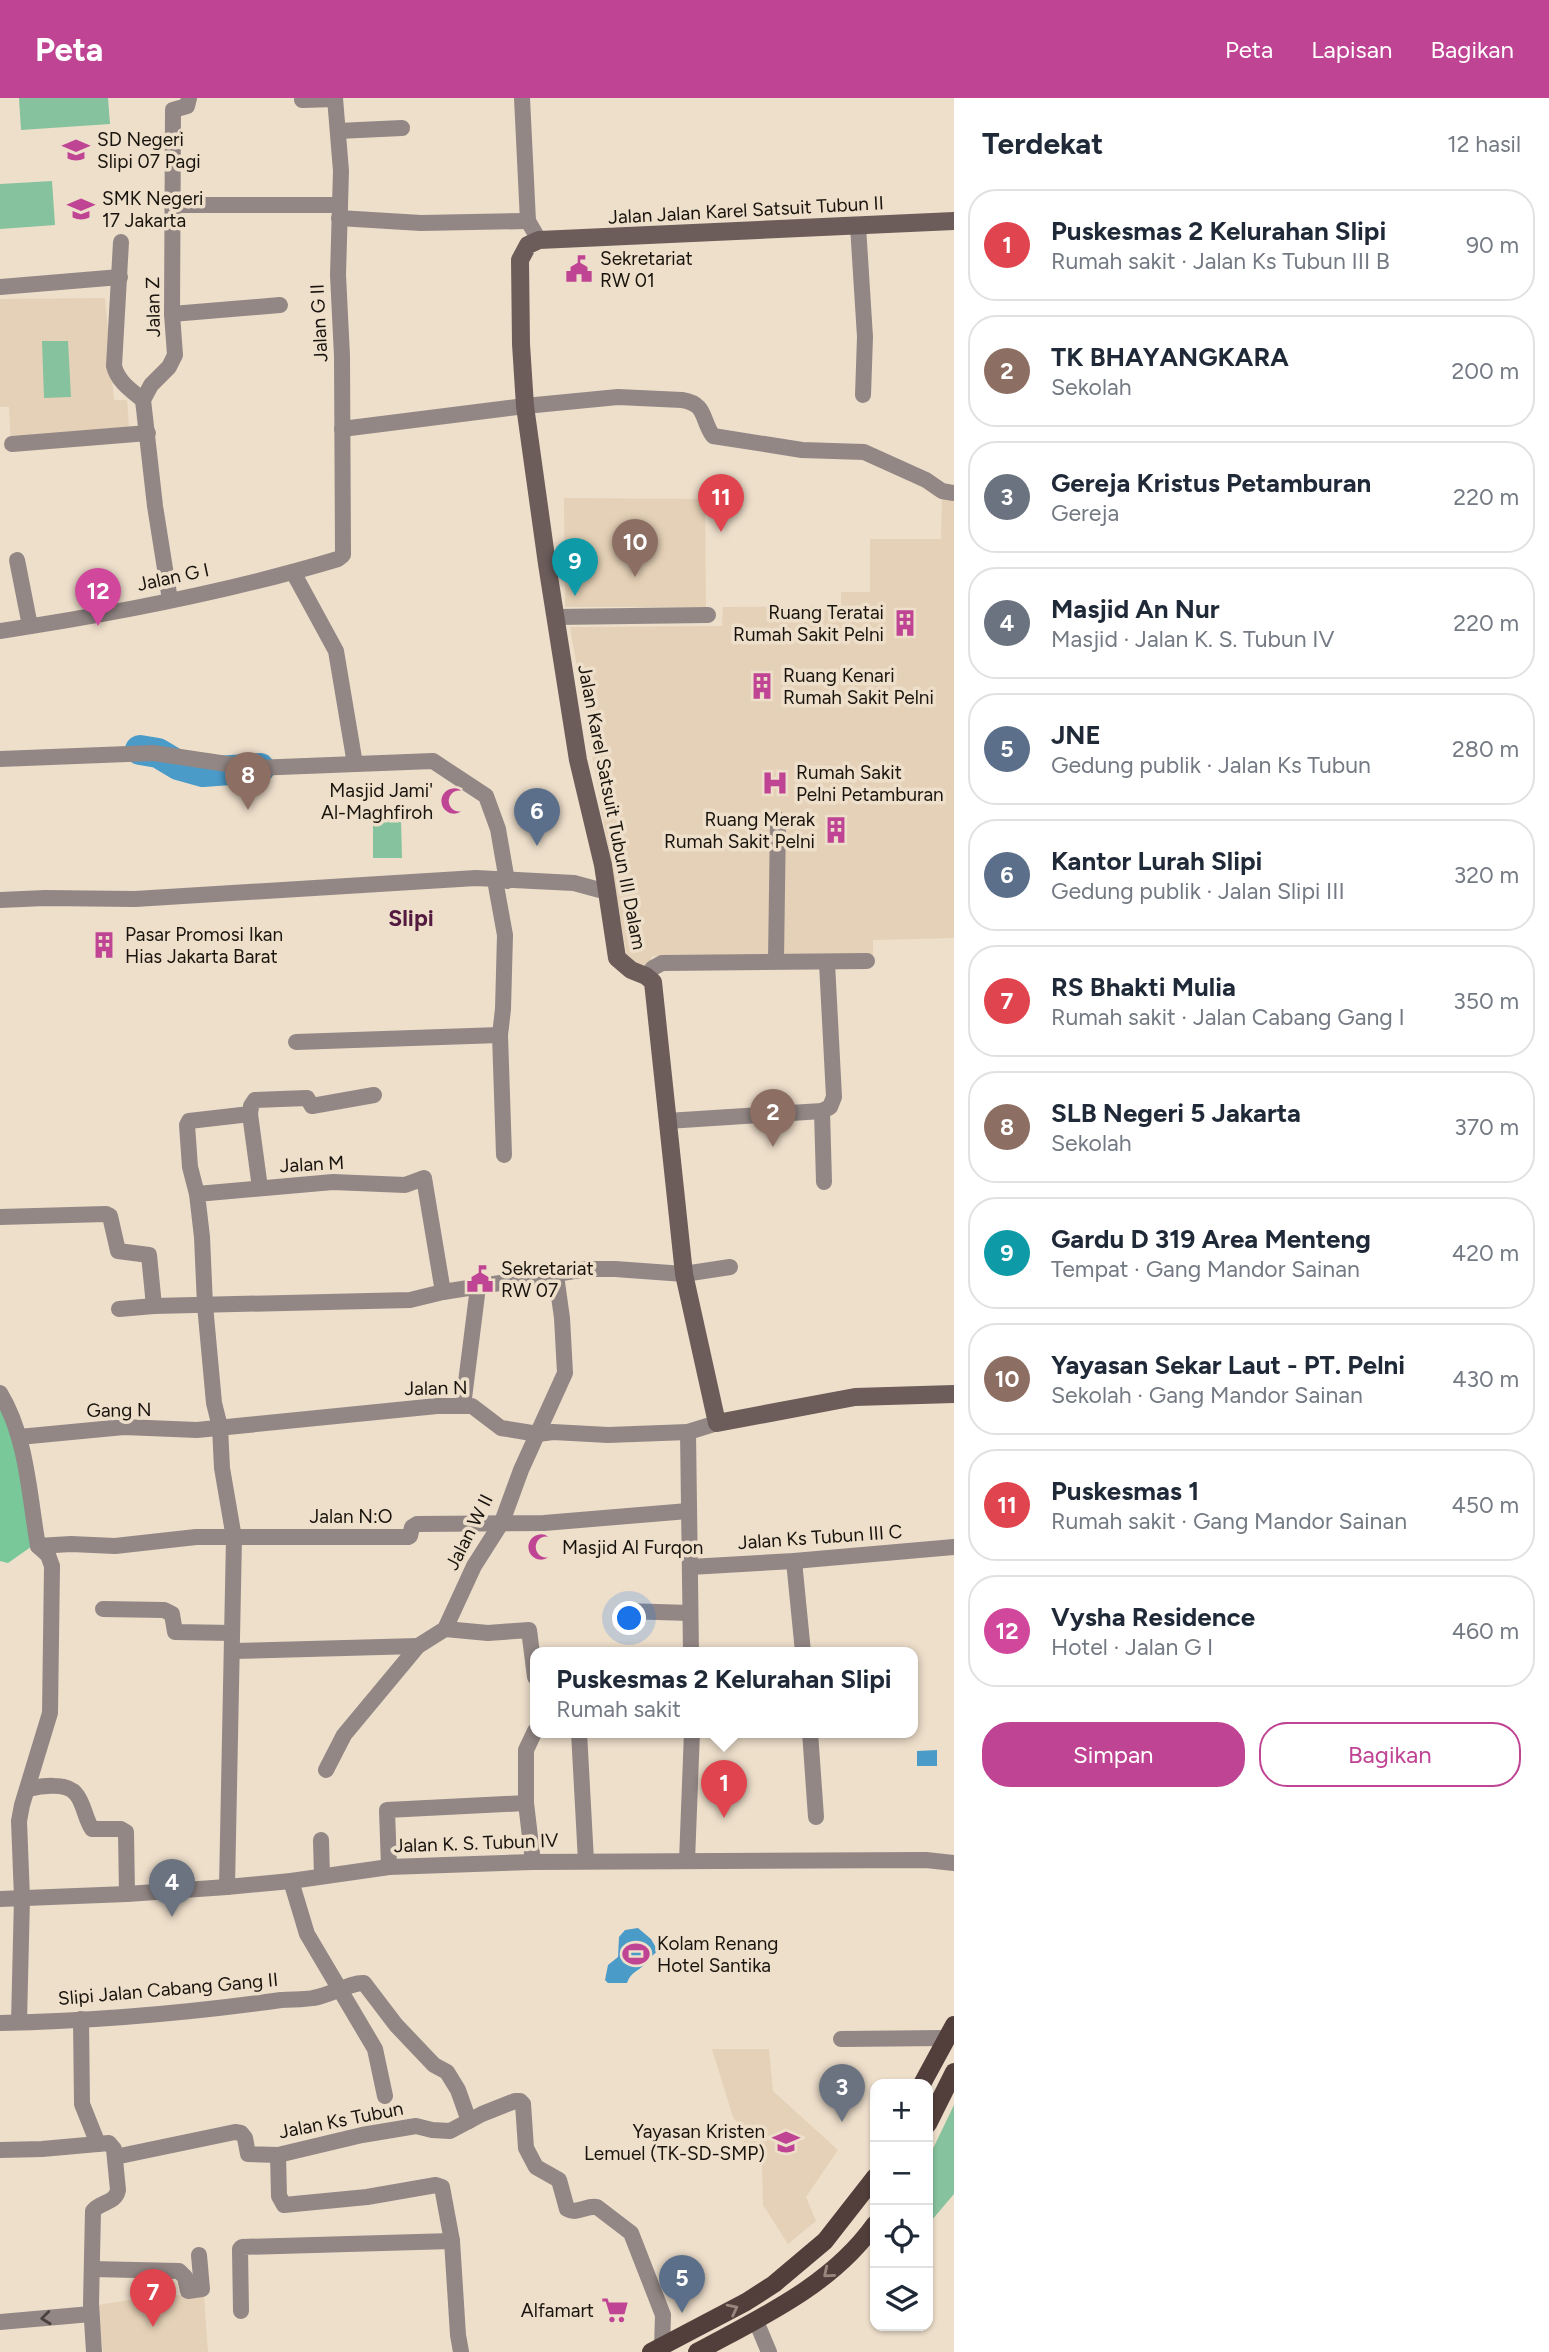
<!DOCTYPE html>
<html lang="id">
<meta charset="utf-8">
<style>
:root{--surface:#fff;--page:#f6f6f7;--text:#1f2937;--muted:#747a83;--line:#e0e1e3;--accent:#c04494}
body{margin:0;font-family:Figtree,sans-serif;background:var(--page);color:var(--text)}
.controls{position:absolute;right:21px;bottom:21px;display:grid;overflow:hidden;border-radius:14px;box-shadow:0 2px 5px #0004}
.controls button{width:63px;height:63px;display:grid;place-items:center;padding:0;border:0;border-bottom:2px solid var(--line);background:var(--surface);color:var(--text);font:35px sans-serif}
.you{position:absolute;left:630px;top:1521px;width:24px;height:24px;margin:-18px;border:5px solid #fff;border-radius:50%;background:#1a73e8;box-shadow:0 0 0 10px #1a73e833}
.badge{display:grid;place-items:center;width:46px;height:46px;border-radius:50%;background:var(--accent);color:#fff;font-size:23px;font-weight:700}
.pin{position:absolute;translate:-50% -58px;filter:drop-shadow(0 2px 4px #0008)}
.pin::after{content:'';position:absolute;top:37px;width:24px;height:21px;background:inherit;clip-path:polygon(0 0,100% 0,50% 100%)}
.popup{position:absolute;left:530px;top:1549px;width:388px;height:91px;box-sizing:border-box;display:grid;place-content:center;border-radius:14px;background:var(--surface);filter:drop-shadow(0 2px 5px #0005);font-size:23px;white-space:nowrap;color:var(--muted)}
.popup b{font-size:26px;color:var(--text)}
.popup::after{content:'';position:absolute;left:50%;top:100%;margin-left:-14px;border:14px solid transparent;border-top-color:var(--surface)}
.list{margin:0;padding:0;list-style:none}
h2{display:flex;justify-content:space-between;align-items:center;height:91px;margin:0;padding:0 28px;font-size:30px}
h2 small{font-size:23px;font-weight:400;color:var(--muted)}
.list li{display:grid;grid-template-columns:46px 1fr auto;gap:21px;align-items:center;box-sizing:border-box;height:112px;margin:0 14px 14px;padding:0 14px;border:2px solid var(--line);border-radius:28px}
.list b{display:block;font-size:26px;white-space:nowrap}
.list p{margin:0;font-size:23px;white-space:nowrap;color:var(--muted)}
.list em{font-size:23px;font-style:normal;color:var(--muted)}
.actions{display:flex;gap:14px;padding:21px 28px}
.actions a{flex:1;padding:16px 0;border:2px solid var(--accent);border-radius:28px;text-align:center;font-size:24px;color:var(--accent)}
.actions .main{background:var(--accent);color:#fff}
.icon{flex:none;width:38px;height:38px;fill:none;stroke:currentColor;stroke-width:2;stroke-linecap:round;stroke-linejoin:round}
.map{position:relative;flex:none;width:954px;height:2254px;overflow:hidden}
header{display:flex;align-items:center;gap:42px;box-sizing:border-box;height:98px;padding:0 35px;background:var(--accent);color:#fff}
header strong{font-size:33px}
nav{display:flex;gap:38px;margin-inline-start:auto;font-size:24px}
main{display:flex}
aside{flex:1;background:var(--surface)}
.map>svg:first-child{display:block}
</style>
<header>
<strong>Peta</strong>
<nav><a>Peta</a><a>Lapisan</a><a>Bagikan</a></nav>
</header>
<main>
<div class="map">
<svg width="954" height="2254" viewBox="0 0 954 2254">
<rect width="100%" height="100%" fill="#eedfcb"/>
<g fill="#e5d1b7">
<path d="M105,200L114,302H127L130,341L11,350L9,309H0V201Z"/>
<path d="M564,400L705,401L706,509H565Z"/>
<path d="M942,400H954V840L873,842V859L652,858L648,873L627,859L570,529L722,528L723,509L841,508V494H870V441H941Z"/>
<path d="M712,1951H769L773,1993L838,2052L806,2099L816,2123L788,2146L763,2107L762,2067L737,2037L742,2031L733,2019Z"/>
<path d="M164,2197H204L208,2254H103L97,2207Z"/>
</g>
<g fill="#86c29d">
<path d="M19,0H108L110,26L21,32Z"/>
<path d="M52,83L55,127L0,131V86Z"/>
<path d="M42,243H68L71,299L44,300Z"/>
<path d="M373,721H401L402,760H373Z"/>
<path d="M954,2007V2096L931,2123L928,2121V2061Z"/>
</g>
<path fill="#79c89a" d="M0,1297L12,1315L35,1446L8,1465L0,1463Z"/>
<g fill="#4b9bc9">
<path d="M937,1652V1668H917V1653Z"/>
<path d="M638,1830L651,1841L658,1853C652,1857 649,1862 644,1867C637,1874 631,1874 627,1885H608L605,1882L608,1867L618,1859L619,1839L625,1832Z"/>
</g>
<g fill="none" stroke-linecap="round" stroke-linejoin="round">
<path stroke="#4b9bc9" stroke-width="30" d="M140,652L158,655L178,667L203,674L260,670"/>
<g stroke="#928785" stroke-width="16">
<path d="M522,0L528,123L539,142"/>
<path d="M302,2L335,1"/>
<path d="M338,33L402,30"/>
<path d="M172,107H340"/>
<path d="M339,120L421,125L528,123"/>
<path d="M858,128L865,239L863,297"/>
<path d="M121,144L114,268C118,284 131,292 143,302"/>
<path d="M0,189L120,179"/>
<path d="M172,216L280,207"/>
<path d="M342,331L525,308L618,299L682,302C707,306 701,321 713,338L802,352L864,354L926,382L942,393L954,395"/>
<path d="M12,346L148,335"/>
<path d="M17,462L30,528"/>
<path d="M293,474L336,553L355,666"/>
<path d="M170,502L155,408L143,302L151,287L169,269L175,257L172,216L173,12L187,8L189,0"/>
<path d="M555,519L708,517"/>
<path d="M0,533C113,516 228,494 338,461L343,457L342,258L338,177L341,73L335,0"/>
<path d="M0,661L153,655L254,670L433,663L486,698L498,731L507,783"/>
<path d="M495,782L505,837L503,911L500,937L504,1057"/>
<path d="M0,802L45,800L135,801L476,780L574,785L607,794"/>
<path d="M776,862L778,721"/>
<path d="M646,878L653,870L662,865L867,863"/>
<path d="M296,944L500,937"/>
<path d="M822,1013L824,1084"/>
<path d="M250,1016L260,1090"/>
<path d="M667,1023L822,1013L830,1009L834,999L827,865"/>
<path d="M197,1096L190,1069L187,1027L189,1023L250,1016L251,1008L255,1002L307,1000L312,1008L374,997"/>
<path d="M0,1119L106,1116L110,1118L118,1153L149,1157L154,1208"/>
<path d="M119,1211L154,1208L410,1202L443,1194L587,1171H615L684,1176L730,1169"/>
<path d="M0,1295C27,1339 29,1397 38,1448L48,1457L52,1468L50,1615L22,1707L19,1723L22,1800L19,1924"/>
<path d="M463,1308L478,1189"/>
<path d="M19,1339L124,1329L197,1332L437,1308H472L501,1330L538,1336L553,1334L608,1337L688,1334"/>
<path d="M38,1448L71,1446L115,1448L196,1439H408L410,1438L412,1429L417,1426L544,1425L688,1413"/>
<path d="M794,1463L803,1554"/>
<path d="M690,1469L794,1463L954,1449"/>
<path d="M103,1511L164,1512L172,1516L175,1534L232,1535"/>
<path d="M624,1513L690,1515"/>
<path d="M445,1531L488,1535L529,1532L535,1579"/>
<path d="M233,1553L418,1548"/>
<path d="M691,1554L688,1334L717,1325"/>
<path d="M579,1634L586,1763"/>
<path d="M810,1634L816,1719"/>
<path d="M326,1672L344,1637L418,1548L445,1531L474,1468L502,1424L521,1372L565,1275L562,1220L556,1177"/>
<path d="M28,1691C40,1688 67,1684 76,1696C84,1705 85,1721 92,1731H121L126,1734L127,1796"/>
<path d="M321,1742L322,1778"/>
<path d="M687,1763L692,1634"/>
<path d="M533,1764L526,1705V1652L535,1633"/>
<path d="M389,1769L387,1712L526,1705"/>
<path d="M291,1783L307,1836L375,1951L385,1998"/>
<path d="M227,1789L234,1440L222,1370L220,1329L214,1305L205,1207L202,1139L197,1096L333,1084L405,1087L424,1080L443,1194"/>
<path d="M0,1801L127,1796L227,1789L291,1783L389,1769L533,1764L926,1762L954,1765"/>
<path d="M81,1921L82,2006L98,2046"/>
<path d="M0,1925C94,1923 188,1915 281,1902C292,1901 303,1902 313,1900C328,1898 352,1884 364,1885L396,1927L434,1967L447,1974L458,1992L469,2023"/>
<path d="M841,1941L945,1940"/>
<path d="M0,2052L42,2051L109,2045L114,2051L118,2092C115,2106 101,2103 93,2113L91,2206L94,2254"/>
<path d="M278,2057L279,2098L284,2107L367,2099L436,2087L442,2089L452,2143L458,2237L461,2254"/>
<path d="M115,2059L235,2034L241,2035L245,2040L248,2056L278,2057L362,2037L416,2028L432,2032L450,2033L482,2016L515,2003H520L523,2006L526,2050L536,2069L559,2082L567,2111C577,2117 586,2107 597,2109L631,2135L663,2217L662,2249"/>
<path d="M92,2171L179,2173L185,2179L188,2193L202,2191L199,2157"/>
<path d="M241,2213L240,2151L242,2149L452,2143"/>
<path d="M756,2223L769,2254"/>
<path d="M0,2224L91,2216"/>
</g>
<path stroke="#6c5d5a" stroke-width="18" d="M954,123L539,142L528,147L520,162L521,246L525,308L547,466L578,662L603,767L617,860L631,872L646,878L653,884L684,1176L717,1325L855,1299L954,1296"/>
<g stroke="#523f3c" stroke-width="18">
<path d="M922,1986L954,1927"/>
<path d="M928,2026L954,1974"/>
<path d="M651,2254L746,2204L774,2186L825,2143L875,2079"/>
<path d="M697,2254C761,2219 831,2188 875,2126"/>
</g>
</g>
<defs><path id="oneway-chevron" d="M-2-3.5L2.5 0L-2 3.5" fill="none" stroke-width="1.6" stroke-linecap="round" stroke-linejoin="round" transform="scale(1.75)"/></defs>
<g stroke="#98877c">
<use href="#oneway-chevron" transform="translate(828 2175) rotate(140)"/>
<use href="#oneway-chevron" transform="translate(733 2211) rotate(-27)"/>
</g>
<use stroke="#49423d" href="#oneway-chevron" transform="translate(46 2220) rotate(174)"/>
<defs>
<symbol id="school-bare" viewBox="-9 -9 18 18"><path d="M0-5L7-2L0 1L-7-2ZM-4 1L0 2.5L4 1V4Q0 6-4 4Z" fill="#c04494" stroke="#eedfcb" stroke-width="2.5" paint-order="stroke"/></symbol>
<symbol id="civic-bare" viewBox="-9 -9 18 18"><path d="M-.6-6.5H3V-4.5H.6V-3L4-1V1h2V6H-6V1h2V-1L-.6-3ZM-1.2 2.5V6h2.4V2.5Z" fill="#c04494" stroke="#eedfcb" stroke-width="2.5" paint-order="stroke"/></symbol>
<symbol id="building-bare" viewBox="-9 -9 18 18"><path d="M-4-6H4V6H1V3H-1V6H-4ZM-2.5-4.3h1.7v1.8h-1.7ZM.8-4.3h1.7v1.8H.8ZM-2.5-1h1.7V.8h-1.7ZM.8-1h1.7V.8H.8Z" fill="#c04494" stroke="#eedfcb" stroke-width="2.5" paint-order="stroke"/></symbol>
<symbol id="hospital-bare" viewBox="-9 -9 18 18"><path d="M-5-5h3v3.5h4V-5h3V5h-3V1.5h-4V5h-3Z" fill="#c04494" stroke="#eedfcb" stroke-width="2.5" paint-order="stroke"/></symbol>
<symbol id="mosque-bare" viewBox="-9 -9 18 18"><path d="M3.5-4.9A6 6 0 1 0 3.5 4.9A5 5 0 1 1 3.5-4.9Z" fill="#c04494" stroke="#eedfcb" stroke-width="2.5" paint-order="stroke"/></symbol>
<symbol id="stadium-bare" viewBox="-9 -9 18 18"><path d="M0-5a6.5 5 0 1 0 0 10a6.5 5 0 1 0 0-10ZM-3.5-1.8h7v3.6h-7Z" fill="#c04494" stroke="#eedfcb" stroke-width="2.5" paint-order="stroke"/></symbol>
<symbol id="supermarket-bare" viewBox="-9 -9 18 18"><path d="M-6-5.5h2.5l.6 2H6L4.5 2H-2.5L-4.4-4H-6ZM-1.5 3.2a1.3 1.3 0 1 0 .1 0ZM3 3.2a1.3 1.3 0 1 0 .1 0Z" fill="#c04494" stroke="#eedfcb" stroke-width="2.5" paint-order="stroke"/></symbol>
</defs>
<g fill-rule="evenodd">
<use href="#school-bare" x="57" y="33" width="38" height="38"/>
<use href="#school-bare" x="62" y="92" width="38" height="38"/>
<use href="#civic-bare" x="560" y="152" width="38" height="38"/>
<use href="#building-bare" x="886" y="506" width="38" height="38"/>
<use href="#building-bare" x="743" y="569" width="38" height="38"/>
<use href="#hospital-bare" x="756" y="666" width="38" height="38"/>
<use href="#mosque-bare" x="435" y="684" width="38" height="38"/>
<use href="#building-bare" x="817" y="713" width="38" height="38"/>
<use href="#building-bare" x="85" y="828" width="38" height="38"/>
<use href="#civic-bare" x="461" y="1162" width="38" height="38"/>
<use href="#mosque-bare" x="522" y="1430" width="38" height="38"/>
<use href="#stadium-bare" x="617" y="1837" width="38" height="38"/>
<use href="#school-bare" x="767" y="2025" width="38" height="38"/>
<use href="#supermarket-bare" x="596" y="2193" width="38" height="38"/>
</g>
<g text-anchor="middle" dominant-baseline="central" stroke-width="7" stroke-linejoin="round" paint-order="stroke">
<g font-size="19" fill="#19140d" stroke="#eedfcb" text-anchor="start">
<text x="97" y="41">SD Negeri<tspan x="97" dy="22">Slipi 07 Pagi</tspan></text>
<text x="102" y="100">SMK Negeri<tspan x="102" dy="22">17 Jakarta</tspan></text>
<text x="600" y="160">Sekretariat<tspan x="600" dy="22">RW 01</tspan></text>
<text x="884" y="514" text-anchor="end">Ruang Teratai<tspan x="884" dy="22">Rumah Sakit Pelni</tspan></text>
<text x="783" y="577">Ruang Kenari<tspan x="783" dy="22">Rumah Sakit Pelni</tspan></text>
<text x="796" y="674">Rumah Sakit<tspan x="796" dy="22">Pelni Petamburan</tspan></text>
<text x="433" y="692" text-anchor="end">Masjid Jami'<tspan x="433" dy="22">Al-Maghfiroh</tspan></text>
<text x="815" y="721" text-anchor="end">Ruang Merak<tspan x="815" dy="22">Rumah Sakit Pelni</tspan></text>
<text x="125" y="836">Pasar Promosi Ikan<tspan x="125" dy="22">Hias Jakarta Barat</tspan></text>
<text x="501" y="1170">Sekretariat<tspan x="501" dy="22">RW 07</tspan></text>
<text x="562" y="1449">Masjid Al Furqon</text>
<text x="657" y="1845">Kolam Renang<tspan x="657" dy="22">Hotel Santika</tspan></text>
<text x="765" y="2033" text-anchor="end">Yayasan Kristen<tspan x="765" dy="22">Lemuel (TK-SD-SMP)</tspan></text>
<text x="594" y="2212" text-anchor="end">Alfamart</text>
</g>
<g font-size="19" fill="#19140d" stroke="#eedfcb">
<text transform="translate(746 112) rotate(-3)">Jalan Jalan Karel Satsuit Tubun II</text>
<text transform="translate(153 209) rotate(-91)">Jalan Z</text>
<text transform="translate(319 225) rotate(-93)">Jalan G II</text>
<text transform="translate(173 479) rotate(-12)">Jalan G I</text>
<text transform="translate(612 709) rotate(79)">Jalan Karel Satsuit Tubun III Dalam</text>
<text transform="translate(312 1066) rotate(-3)">Jalan M</text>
<text transform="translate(436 1290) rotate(-1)">Jalan N</text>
<text transform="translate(119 1312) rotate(-1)">Gang N</text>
<text x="351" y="1418">Jalan N:O</text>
<text transform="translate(469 1434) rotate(-63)">Jalan W II</text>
<text transform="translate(820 1439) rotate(-4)">Jalan Ks Tubun III C</text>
<text transform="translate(476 1745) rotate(-2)">Jalan K. S. Tubun IV</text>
<text transform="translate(168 1891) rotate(-5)">Slipi Jalan Cabang Gang II</text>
<text transform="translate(341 2022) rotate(-11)">Jalan Ks Tubun</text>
</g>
<g font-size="23" font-weight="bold" fill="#54193f" stroke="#eedfcb">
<text x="411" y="820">Slipi</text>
</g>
</g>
</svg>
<div class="controls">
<button>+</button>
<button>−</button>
<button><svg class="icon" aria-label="locate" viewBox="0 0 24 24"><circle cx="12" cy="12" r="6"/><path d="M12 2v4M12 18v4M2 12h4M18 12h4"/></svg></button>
<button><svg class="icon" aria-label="layers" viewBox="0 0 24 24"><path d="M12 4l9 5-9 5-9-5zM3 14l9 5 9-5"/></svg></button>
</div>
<div class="you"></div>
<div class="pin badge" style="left:724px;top:1720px;background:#e0444e">1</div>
<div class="popup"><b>Puskesmas 2 Kelurahan Slipi</b>Rumah sakit</div>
<div class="pin badge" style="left:773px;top:1049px;background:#8d6e63">2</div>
<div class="pin badge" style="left:842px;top:2024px;background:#6b7280">3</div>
<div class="pin badge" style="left:172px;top:1819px;background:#6b7280">4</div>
<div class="pin badge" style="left:682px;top:2215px;background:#5c6f8a">5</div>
<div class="pin badge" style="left:537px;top:748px;background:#5c6f8a">6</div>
<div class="pin badge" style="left:153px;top:2229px;background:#e0444e">7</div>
<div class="pin badge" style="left:248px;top:712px;background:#8d6e63">8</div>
<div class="pin badge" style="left:575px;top:498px;background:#0f9aa8">9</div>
<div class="pin badge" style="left:635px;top:479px;background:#8d6e63">10</div>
<div class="pin badge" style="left:721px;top:434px;background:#e0444e">11</div>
<div class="pin badge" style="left:98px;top:528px;background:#d1479c">12</div>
</div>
<aside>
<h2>Terdekat<small>12 hasil</small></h2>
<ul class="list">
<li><span class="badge" style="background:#e0444e">1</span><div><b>Puskesmas 2 Kelurahan Slipi</b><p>Rumah sakit · Jalan Ks Tubun III B</p></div><em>90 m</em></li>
<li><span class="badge" style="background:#8d6e63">2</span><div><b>TK BHAYANGKARA</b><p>Sekolah</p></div><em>200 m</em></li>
<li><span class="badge" style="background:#6b7280">3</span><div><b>Gereja Kristus Petamburan</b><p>Gereja</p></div><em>220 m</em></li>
<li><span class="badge" style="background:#6b7280">4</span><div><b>Masjid An Nur</b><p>Masjid · Jalan K. S. Tubun IV</p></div><em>220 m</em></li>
<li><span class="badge" style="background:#5c6f8a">5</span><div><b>JNE</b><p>Gedung publik · Jalan Ks Tubun</p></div><em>280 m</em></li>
<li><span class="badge" style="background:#5c6f8a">6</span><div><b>Kantor Lurah Slipi</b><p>Gedung publik · Jalan Slipi III</p></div><em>320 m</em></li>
<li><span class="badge" style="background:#e0444e">7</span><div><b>RS Bhakti Mulia</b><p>Rumah sakit · Jalan Cabang Gang I</p></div><em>350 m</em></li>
<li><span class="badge" style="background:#8d6e63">8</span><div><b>SLB Negeri 5 Jakarta</b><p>Sekolah</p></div><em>370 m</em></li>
<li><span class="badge" style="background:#0f9aa8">9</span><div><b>Gardu D 319 Area Menteng</b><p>Tempat · Gang Mandor Sainan</p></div><em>420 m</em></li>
<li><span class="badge" style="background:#8d6e63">10</span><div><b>Yayasan Sekar Laut - PT. Pelni</b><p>Sekolah · Gang Mandor Sainan</p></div><em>430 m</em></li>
<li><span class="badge" style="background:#e0444e">11</span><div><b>Puskesmas 1</b><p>Rumah sakit · Gang Mandor Sainan</p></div><em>450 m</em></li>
<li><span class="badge" style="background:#d1479c">12</span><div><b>Vysha Residence</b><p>Hotel · Jalan G I</p></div><em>460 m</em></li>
</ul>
<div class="actions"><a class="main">Simpan</a><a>Bagikan</a></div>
</aside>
</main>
